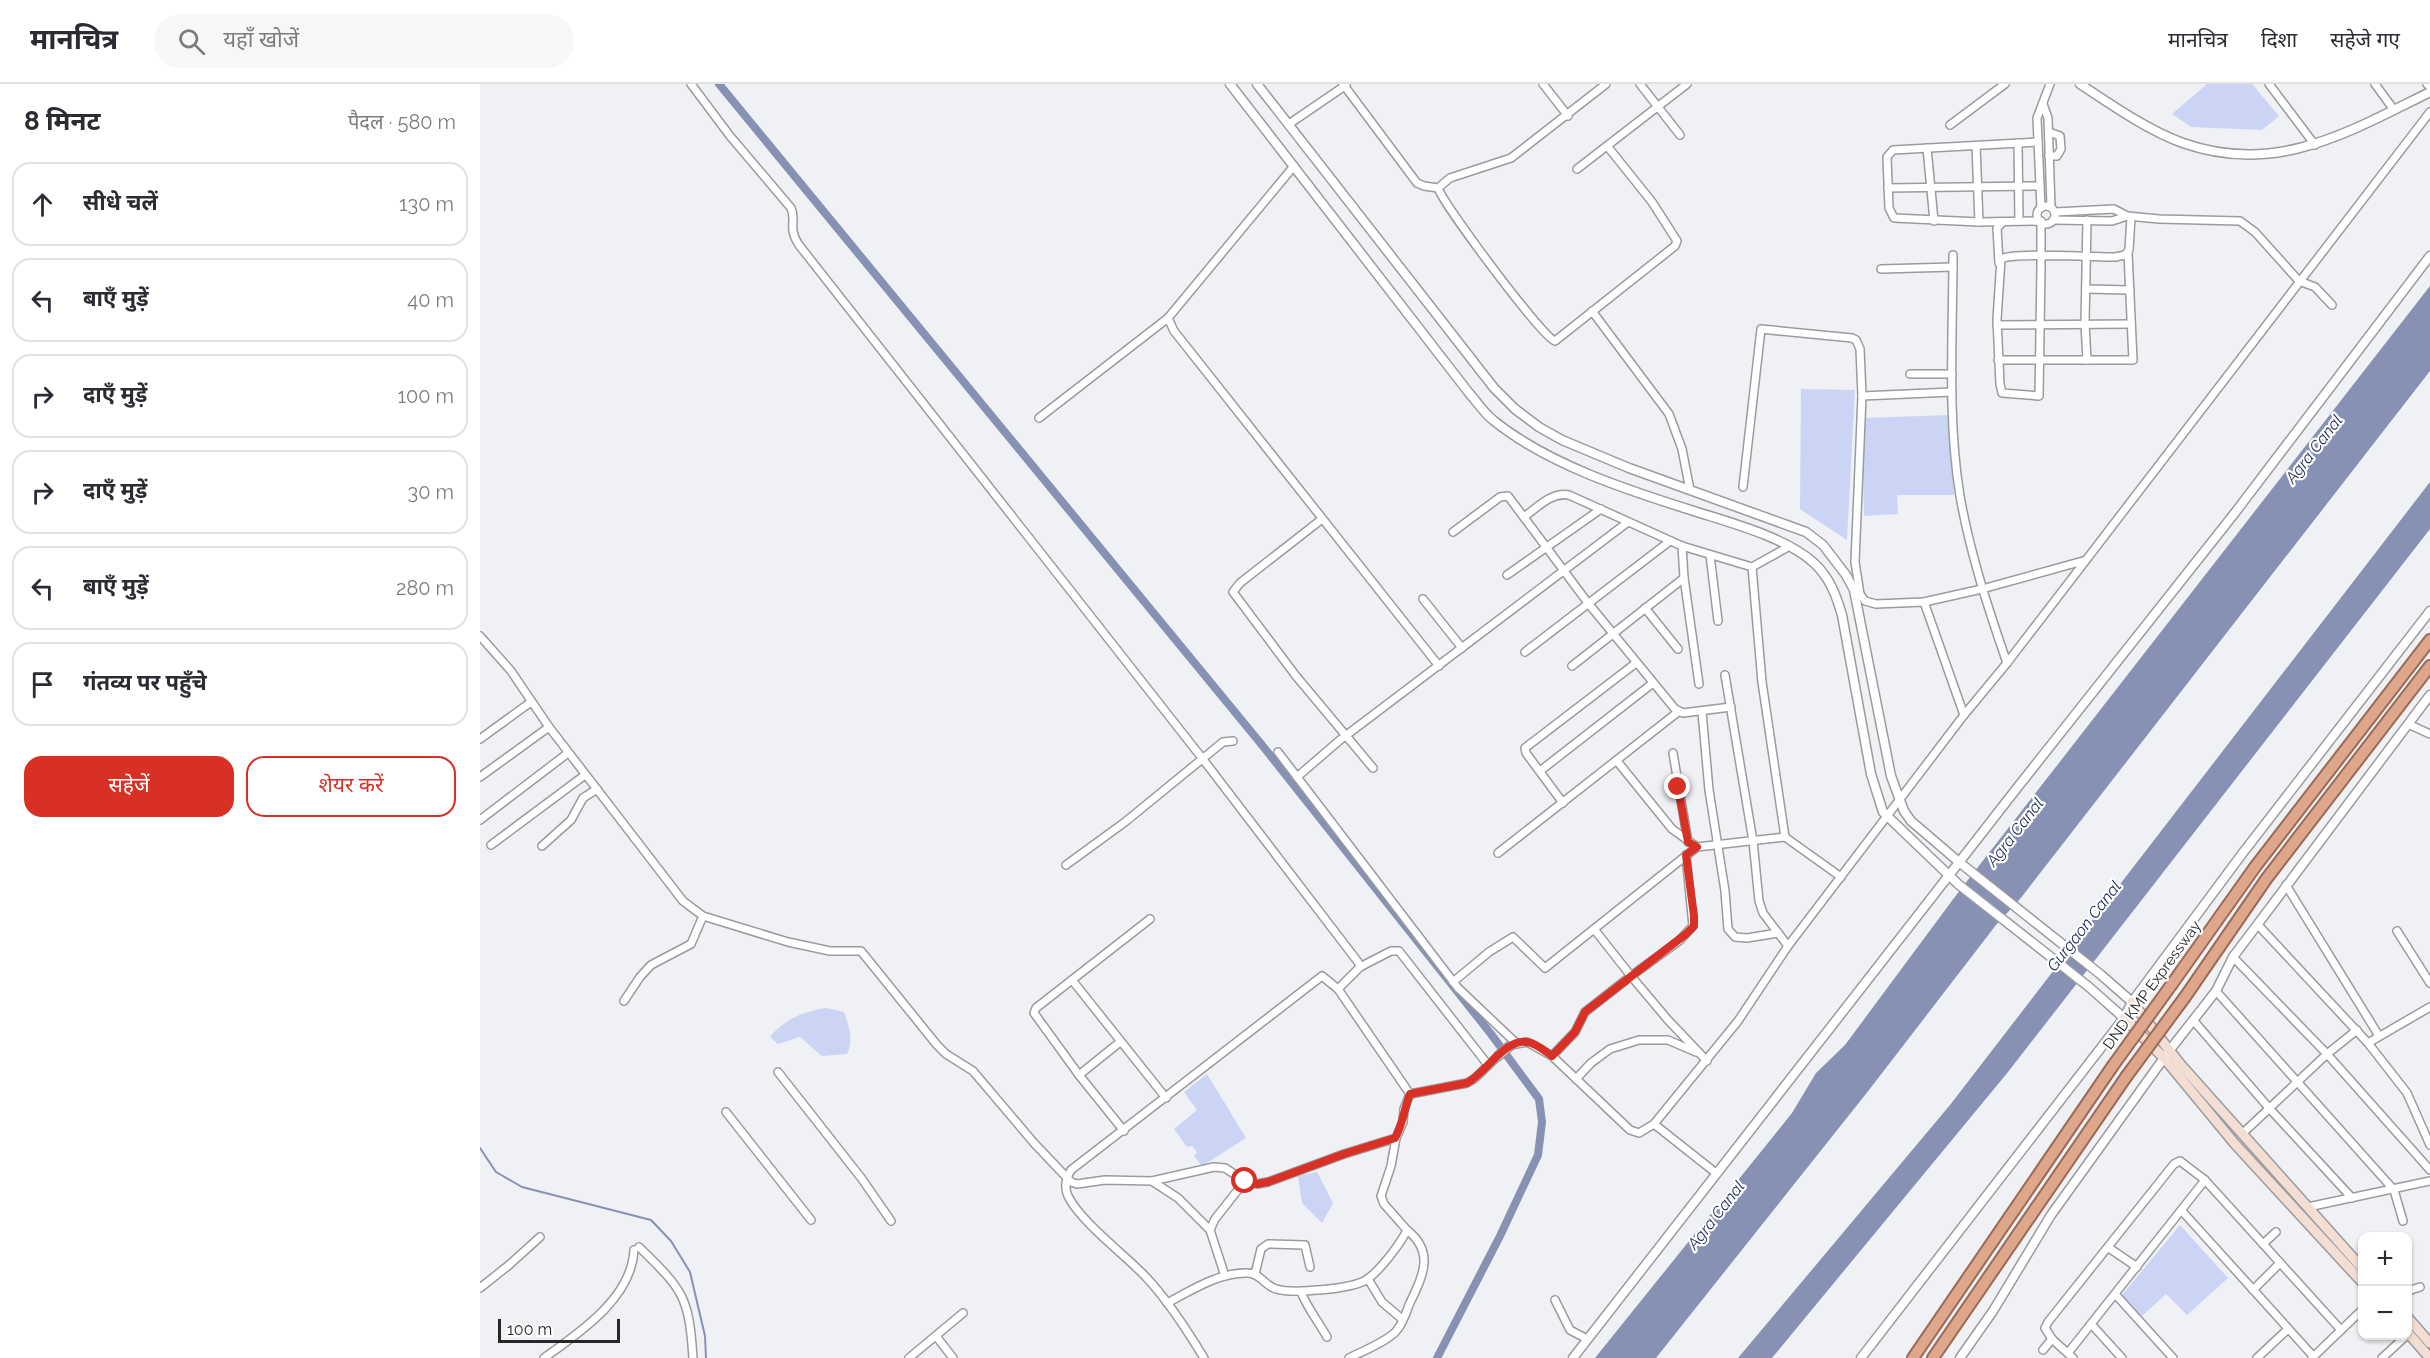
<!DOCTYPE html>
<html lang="hi">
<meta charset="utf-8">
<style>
:root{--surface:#fff;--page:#f7f7f7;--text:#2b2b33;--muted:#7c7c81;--line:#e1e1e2;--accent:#d93025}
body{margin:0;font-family:Raleway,"Noto Sans Devanagari",sans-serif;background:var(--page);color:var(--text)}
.controls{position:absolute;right:18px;bottom:18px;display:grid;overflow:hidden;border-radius:12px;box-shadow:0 2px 4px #0004}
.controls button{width:54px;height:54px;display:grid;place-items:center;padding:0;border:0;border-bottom:2px solid var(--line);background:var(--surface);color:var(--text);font:30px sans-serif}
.scale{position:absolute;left:18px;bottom:15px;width:122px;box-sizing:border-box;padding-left:6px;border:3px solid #272728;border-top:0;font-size:16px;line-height:21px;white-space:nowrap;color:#272728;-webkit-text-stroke:4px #fefeff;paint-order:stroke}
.stop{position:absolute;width:18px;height:18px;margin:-14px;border:4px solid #d93025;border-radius:50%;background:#fff}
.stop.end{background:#d93025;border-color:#fff;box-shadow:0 2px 6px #0008}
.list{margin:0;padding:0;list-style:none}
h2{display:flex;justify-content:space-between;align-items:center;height:78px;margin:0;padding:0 24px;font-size:26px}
h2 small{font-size:20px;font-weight:400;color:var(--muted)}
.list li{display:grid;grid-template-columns:39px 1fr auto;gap:18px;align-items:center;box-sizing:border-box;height:84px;margin:0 12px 12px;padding:0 12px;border:2px solid var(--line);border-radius:18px}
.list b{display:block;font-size:22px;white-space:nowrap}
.list em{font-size:20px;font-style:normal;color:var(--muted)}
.actions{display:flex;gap:12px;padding:18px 24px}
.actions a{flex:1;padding:14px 0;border:2px solid var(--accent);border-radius:18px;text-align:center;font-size:21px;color:var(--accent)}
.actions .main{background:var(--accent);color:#fff}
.icon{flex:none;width:33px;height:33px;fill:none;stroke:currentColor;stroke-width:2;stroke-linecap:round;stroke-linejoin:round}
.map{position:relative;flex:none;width:1950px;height:1274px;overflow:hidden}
header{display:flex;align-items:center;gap:36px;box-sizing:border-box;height:84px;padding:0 30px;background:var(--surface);border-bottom:2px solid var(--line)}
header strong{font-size:28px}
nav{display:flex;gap:33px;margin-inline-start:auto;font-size:21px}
.search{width:420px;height:54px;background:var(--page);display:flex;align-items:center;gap:15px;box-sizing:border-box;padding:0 21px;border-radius:33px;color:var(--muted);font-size:22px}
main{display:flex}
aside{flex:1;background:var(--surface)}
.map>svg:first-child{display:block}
</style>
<header>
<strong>मानचित्र</strong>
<div class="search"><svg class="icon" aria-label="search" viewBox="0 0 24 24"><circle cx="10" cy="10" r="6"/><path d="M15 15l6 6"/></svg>यहाँ खोजें</div>
<nav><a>मानचित्र</a><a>दिशा</a><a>सहेजे गए</a></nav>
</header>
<main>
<aside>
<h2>8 मिनट<small>पैदल · 580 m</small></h2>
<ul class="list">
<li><svg class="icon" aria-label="ahead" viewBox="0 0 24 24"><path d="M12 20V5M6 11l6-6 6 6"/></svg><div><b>सीधे चलें</b></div><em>130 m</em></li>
<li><svg class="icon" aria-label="left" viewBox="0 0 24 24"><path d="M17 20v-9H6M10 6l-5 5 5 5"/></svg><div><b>बाएँ मुड़ें</b></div><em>40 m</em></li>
<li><svg class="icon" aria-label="right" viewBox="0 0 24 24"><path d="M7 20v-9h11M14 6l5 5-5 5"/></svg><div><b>दाएँ मुड़ें</b></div><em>100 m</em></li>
<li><svg class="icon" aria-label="right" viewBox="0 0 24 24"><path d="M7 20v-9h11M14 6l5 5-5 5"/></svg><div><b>दाएँ मुड़ें</b></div><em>30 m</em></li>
<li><svg class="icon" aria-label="left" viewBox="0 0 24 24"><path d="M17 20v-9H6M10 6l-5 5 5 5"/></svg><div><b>बाएँ मुड़ें</b></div><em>280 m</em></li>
<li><svg class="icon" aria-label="arrive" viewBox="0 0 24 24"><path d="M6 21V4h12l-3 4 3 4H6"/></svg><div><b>गंतव्य पर पहुँचे</b></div></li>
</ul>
<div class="actions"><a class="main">सहेजें</a><a>शेयर करें</a></div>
</aside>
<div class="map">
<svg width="1950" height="1274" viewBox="0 0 1950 1274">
<rect width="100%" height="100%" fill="#f0f1f4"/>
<g fill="#cbd4f5">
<path d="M1727,0H1772L1799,32L1782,46L1711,43L1692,30Z"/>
<path d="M1321,305L1375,306L1367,456L1320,425Z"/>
<path d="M1472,331L1474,411H1417L1418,430L1384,432L1382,334Z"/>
<path d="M346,924L364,928C369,943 374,955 367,970L342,972L320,953L298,960L290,953C306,934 323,928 346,924Z"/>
<path d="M727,990L766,1054L722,1082L714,1072L717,1068L712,1062L707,1063L694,1045L717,1026L704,1008Z"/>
<path d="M837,1088L853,1119L842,1139L822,1119L818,1092Z"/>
<path d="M1700,1141L1748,1194L1707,1231L1686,1210L1661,1233L1642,1211Z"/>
</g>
<g fill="#8791b3">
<path d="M1950,202V287L1540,815L1516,841L1389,1006L1176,1274H1115L1312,1029L1336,989L1365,961L1477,810Z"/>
<path d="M1950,398V445L1528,988L1292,1274H1258L1470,1021Z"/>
</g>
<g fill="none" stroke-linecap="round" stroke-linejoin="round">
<path stroke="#8791b3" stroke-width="2" d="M0,1064L16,1088L42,1103L171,1136L191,1157L210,1188L225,1252L226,1274"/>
<path stroke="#8791b3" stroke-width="8" d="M239,0L782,661L1011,950L1059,1015L1062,1038L1058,1071L1020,1152L957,1274"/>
<defs>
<g id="minor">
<path d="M211,0L250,52L311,124C317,138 307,143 319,161L722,674L878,878L880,883L858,905"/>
<path d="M863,0L937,99L944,102L958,104"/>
<path d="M1063,0L1088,32"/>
<path d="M1126,0L1031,74L970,94L958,104C963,120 1062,253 1075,257L1195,162L1197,157L1172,118L1128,63"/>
<path d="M1160,0L1200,51"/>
<path d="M1789,0L1835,61"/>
<path d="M1895,0L1914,26"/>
<path d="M1947,0L1950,3"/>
<path d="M1563,20L1568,34L1571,123"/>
<path d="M809,40L866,1"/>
<path d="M1470,41L1525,0"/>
<path d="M1569,48L1580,52L1581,65L1577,72H1569"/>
<path d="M1558,58L1413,66L1407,73L1409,124L1414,134L1499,138L1561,137V182L1559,312L1522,309L1520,300L1517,235L1521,175C1533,168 1615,173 1635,173L1645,171L1649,166L1651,133"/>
<path d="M1538,59L1539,137"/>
<path d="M1496,62L1499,138"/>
<path d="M1447,64L1454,137"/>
<path d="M814,82L688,234L694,247L959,582"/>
<path d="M1097,85L1207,0"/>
<path d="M1408,104L1560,102"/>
<circle cx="1566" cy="131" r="9"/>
<path d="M1561,124L1557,34L1570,0"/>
<path d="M1575,128L1634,125L1647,132"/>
<path d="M1573,136L1632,137L1647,132L1679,135L1760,137L1775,148L1819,197L1835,203L1852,221"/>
<path d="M1607,136L1605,240L1607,276"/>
<path d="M1473,171C1473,251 1467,333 1480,412C1490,469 1508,524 1527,579"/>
<path d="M1519,179L1517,144L1523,138"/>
<path d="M1401,185L1473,183"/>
<path d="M1606,205L1650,206"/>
<path d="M1112,227L1189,330L1202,365L1210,406"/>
<path d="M1517,241L1651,240"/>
<path d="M1518,276H1653L1648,169"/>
<path d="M1430,290H1472"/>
<path d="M1382,312L1472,308"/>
<path d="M559,334L688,234"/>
<path d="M1263,403L1281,245L1372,254L1376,256L1380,265L1382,312L1375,478L1380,510L1385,517L1396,520L1444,518L1502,505L1603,477"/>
<path d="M1044,433C1058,423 1071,408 1089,411L1202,462L1272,483L1308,463"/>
<path d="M842,435L760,499L753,508L816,592L893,684"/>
<path d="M973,448L1020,413L1028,412L1108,519L1195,625L1203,629L1251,623"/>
<path d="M1202,462L1204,494L1219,600"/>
<path d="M1230,471L1238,537"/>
<path d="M1272,483L1282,598L1305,753"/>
<path d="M1027,491L1121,425"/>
<path d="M943,515L982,564"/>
<path d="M1444,518L1484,631"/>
<path d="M1165,524L1198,565"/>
<path d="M0,552L31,587L69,643L203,817L223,832L308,858L350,867H381L457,961L466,970L493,987L554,1059L591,1098L597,1100L625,1096L672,1097L734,1083L745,1084L765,1097L777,1100L788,1098L864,1070L916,1054"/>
<path d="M1045,568L1190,457"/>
<path d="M1092,582L1204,494"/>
<path d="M1245,591L1273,757L1279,817L1283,829L1308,862"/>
<path d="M1222,628L1229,706L1245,807L1248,845L1255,853L1267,854L1298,849"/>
<path d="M1928,640L1950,650"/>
<path d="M0,655L51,618"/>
<path d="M798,668L978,904L1036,959"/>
<path d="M1193,669L1208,758"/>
<path d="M1137,677L1192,745L1217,763"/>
<path d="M1060,687L1173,599"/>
<path d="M0,693L69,643"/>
<path d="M817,693L860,656L1148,438"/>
<path d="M1083,719L1046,669L1045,664L1156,579"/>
<path d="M0,736L88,669"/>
<path d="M11,761L105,691"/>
<path d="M62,762L91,736L103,714L117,705"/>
<path d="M1018,769L1198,628"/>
<path d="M1206,771L1213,842L1199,857L1151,892L1188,936L1227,977"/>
<path d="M586,781L645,738L743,658L753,657"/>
<path d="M1806,801L1899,952"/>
<path d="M1778,841L1888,959L1927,1009L1950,1061"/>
<path d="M1917,847L1950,899"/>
<path d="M1753,873L1847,970L1950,1086"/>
<path d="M880,883L911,867H919L1008,981"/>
<path d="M592,896L686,1014"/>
<path d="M973,898L1009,868L1033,853L1065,884L1217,763L1305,753L1361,793"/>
<path d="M1736,907L1914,1106L1923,1137"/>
<path d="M144,917L160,893L171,881L211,860L223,832"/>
<path d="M1713,936L1789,1024L1872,1114"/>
<path d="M1888,959L1950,923"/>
<path d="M1031,961L1047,958L1072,972L1150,1046L1159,1049L1174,1040L1258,937L1308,862L1484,631L1527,579L1950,28"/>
<path d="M1072,972L1095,948L1105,928L1151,892L1114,845"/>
<path d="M298,988L382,1095L411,1137"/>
<path d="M599,991L640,958"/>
<path d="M1096,995L1111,979L1130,965L1159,956H1188L1216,968"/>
<path d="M246,1028L331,1136"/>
<path d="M1174,1040L1236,1089"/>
<path d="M644,1047L599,991L554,929L556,924L670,835"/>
<path d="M1762,1050L1847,970L1877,946"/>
<path d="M672,1097L698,1114L730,1146"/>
<path d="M1828,1123L1950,1097"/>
<path d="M1702,1127L1833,1272"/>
<path d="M1783,1160L1796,1148"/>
<path d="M159,1163C203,1206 209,1212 213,1274"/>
<path d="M1629,1164L1657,1183"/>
<path d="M775,1190L781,1165L788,1160L825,1161L830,1183"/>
<path d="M745,1192L730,1146L735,1135L765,1097"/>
<path d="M888,1195L902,1218L922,1235"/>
<path d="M0,1204L29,1181L60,1153"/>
<path d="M1773,1206L1800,1179"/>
<path d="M1928,1207L1940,1203"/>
<path d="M821,1208C828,1225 838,1237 847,1253"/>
<path d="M1636,1211L1693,1274"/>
<path d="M1075,1216L1090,1246L1107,1255"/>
<path d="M687,1219C712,1206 739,1188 768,1189C780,1189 785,1202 796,1205C812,1210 872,1205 886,1196C899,1188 921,1159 927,1146L904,1120L901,1112L911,1082L916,1054L923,1038L924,1025L930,1010"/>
<path d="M1612,1241L1642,1274"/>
<path d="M456,1252L473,1274"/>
<path d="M1563,1266L1572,1255"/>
<path d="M1588,1269L1725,1096"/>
<path d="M64,1274C99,1249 152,1214 154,1166"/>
<path d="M429,1274L483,1229"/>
<path d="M724,1274C707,1246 688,1216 665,1192C645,1171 600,1137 588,1112C584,1103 586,1094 591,1086L842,892L858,905L930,1010L987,999L994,995L1018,972"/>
<path d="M869,1274C881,1268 910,1256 917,1246C923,1239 926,1229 929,1221C942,1193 956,1169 927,1146"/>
<path d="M1593,1274L1572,1255L1565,1244L1568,1238L1694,1080L1700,1077L1725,1096L1861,1246"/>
<path d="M1777,1274L1808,1245"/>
<path d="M1832,1274L1882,1226"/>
<path d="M1902,1274L1926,1252"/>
</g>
<g id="tertiary">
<path d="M750,0L989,309C997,318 1004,329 1013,336C1068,381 1150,407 1217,428C1252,439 1307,454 1334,479C1350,494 1356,511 1362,531L1391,690L1403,728L1478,800L1609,903L1644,934"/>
<path d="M777,0L1014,304L1035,325L1059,343L1082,356L1149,384L1326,448L1343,461L1366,491L1374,506L1411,692L1424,727L1431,737L1479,778L1620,890L1652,918"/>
<path d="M1600,0C1630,20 1669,47 1703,59C1796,92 1869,48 1950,8"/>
<path d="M1018,972L1031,961"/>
<path d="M1093,1274L1537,704L1754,430L1950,172"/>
<path d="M1381,1274L1644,934L1652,918L1762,770L1950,527"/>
<path d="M1480,1274L1513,1227L1571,1131L1689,967L1736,907L1753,873L1950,611"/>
</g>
<g id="secondary">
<path d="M1652,918L1700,980L1882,1184"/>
<path d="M1644,934L1684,974L1755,1060L1882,1198"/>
<path d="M1928,1234L1950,1259"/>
<path d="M1928,1249L1950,1274"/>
</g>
<g id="trunk">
<path d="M1692,900L1775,783L1950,556"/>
<path d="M1705,913L1787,794L1950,582"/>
<path d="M1433,1274L1632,983"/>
<path d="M1453,1274L1646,993"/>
</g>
</defs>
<use href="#minor" stroke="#9a9b9e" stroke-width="10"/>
<use href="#tertiary" stroke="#9a9b9e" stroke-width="11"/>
<use href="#secondary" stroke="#9a9b9e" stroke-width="12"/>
<use href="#trunk" stroke="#996b56" stroke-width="14"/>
<use href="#minor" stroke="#fff" stroke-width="7"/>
<use href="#tertiary" stroke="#fff" stroke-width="8"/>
<use href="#secondary" stroke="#f3ded4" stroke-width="9"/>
<use href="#trunk" stroke="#dea68b" stroke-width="10"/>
<defs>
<g id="trunk-bridge">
<path d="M1632,983L1692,900"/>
<path d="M1646,993L1705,913"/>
</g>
</defs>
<use href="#trunk-bridge" stroke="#996b56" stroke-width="14" stroke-linecap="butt"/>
<use href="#trunk-bridge" stroke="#dea68b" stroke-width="10"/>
</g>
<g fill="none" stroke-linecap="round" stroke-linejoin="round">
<path stroke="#d93025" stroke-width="8" d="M765,1097L777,1100L788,1098L864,1070L915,1054C923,1040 924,1025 930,1010L987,999C1005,990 1025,954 1047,958C1056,959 1065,967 1072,972L1095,948L1105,928L1206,850L1214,842V832L1206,771L1217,763L1208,758L1198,703"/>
</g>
<g text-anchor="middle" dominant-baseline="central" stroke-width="4.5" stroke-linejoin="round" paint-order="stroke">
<g font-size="15" fill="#272728" stroke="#fefeff">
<text transform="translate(1672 901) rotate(-54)">DND KMP Expressway</text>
</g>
<g font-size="16" font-style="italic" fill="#252e5c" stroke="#fefeff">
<text transform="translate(1834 365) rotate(-52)">Agra Canal</text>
<text transform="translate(1535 748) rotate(-52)">Agra Canal</text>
<text transform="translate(1604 842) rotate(-52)">Gurgaon Canal</text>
<text transform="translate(1236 1131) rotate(-52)">Agra Canal</text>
</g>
</g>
</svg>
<div class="controls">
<button>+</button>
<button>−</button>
</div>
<div class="scale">100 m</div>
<div class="stop" style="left:765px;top:1097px"></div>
<div class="stop end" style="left:1198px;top:703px"></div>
</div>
</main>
